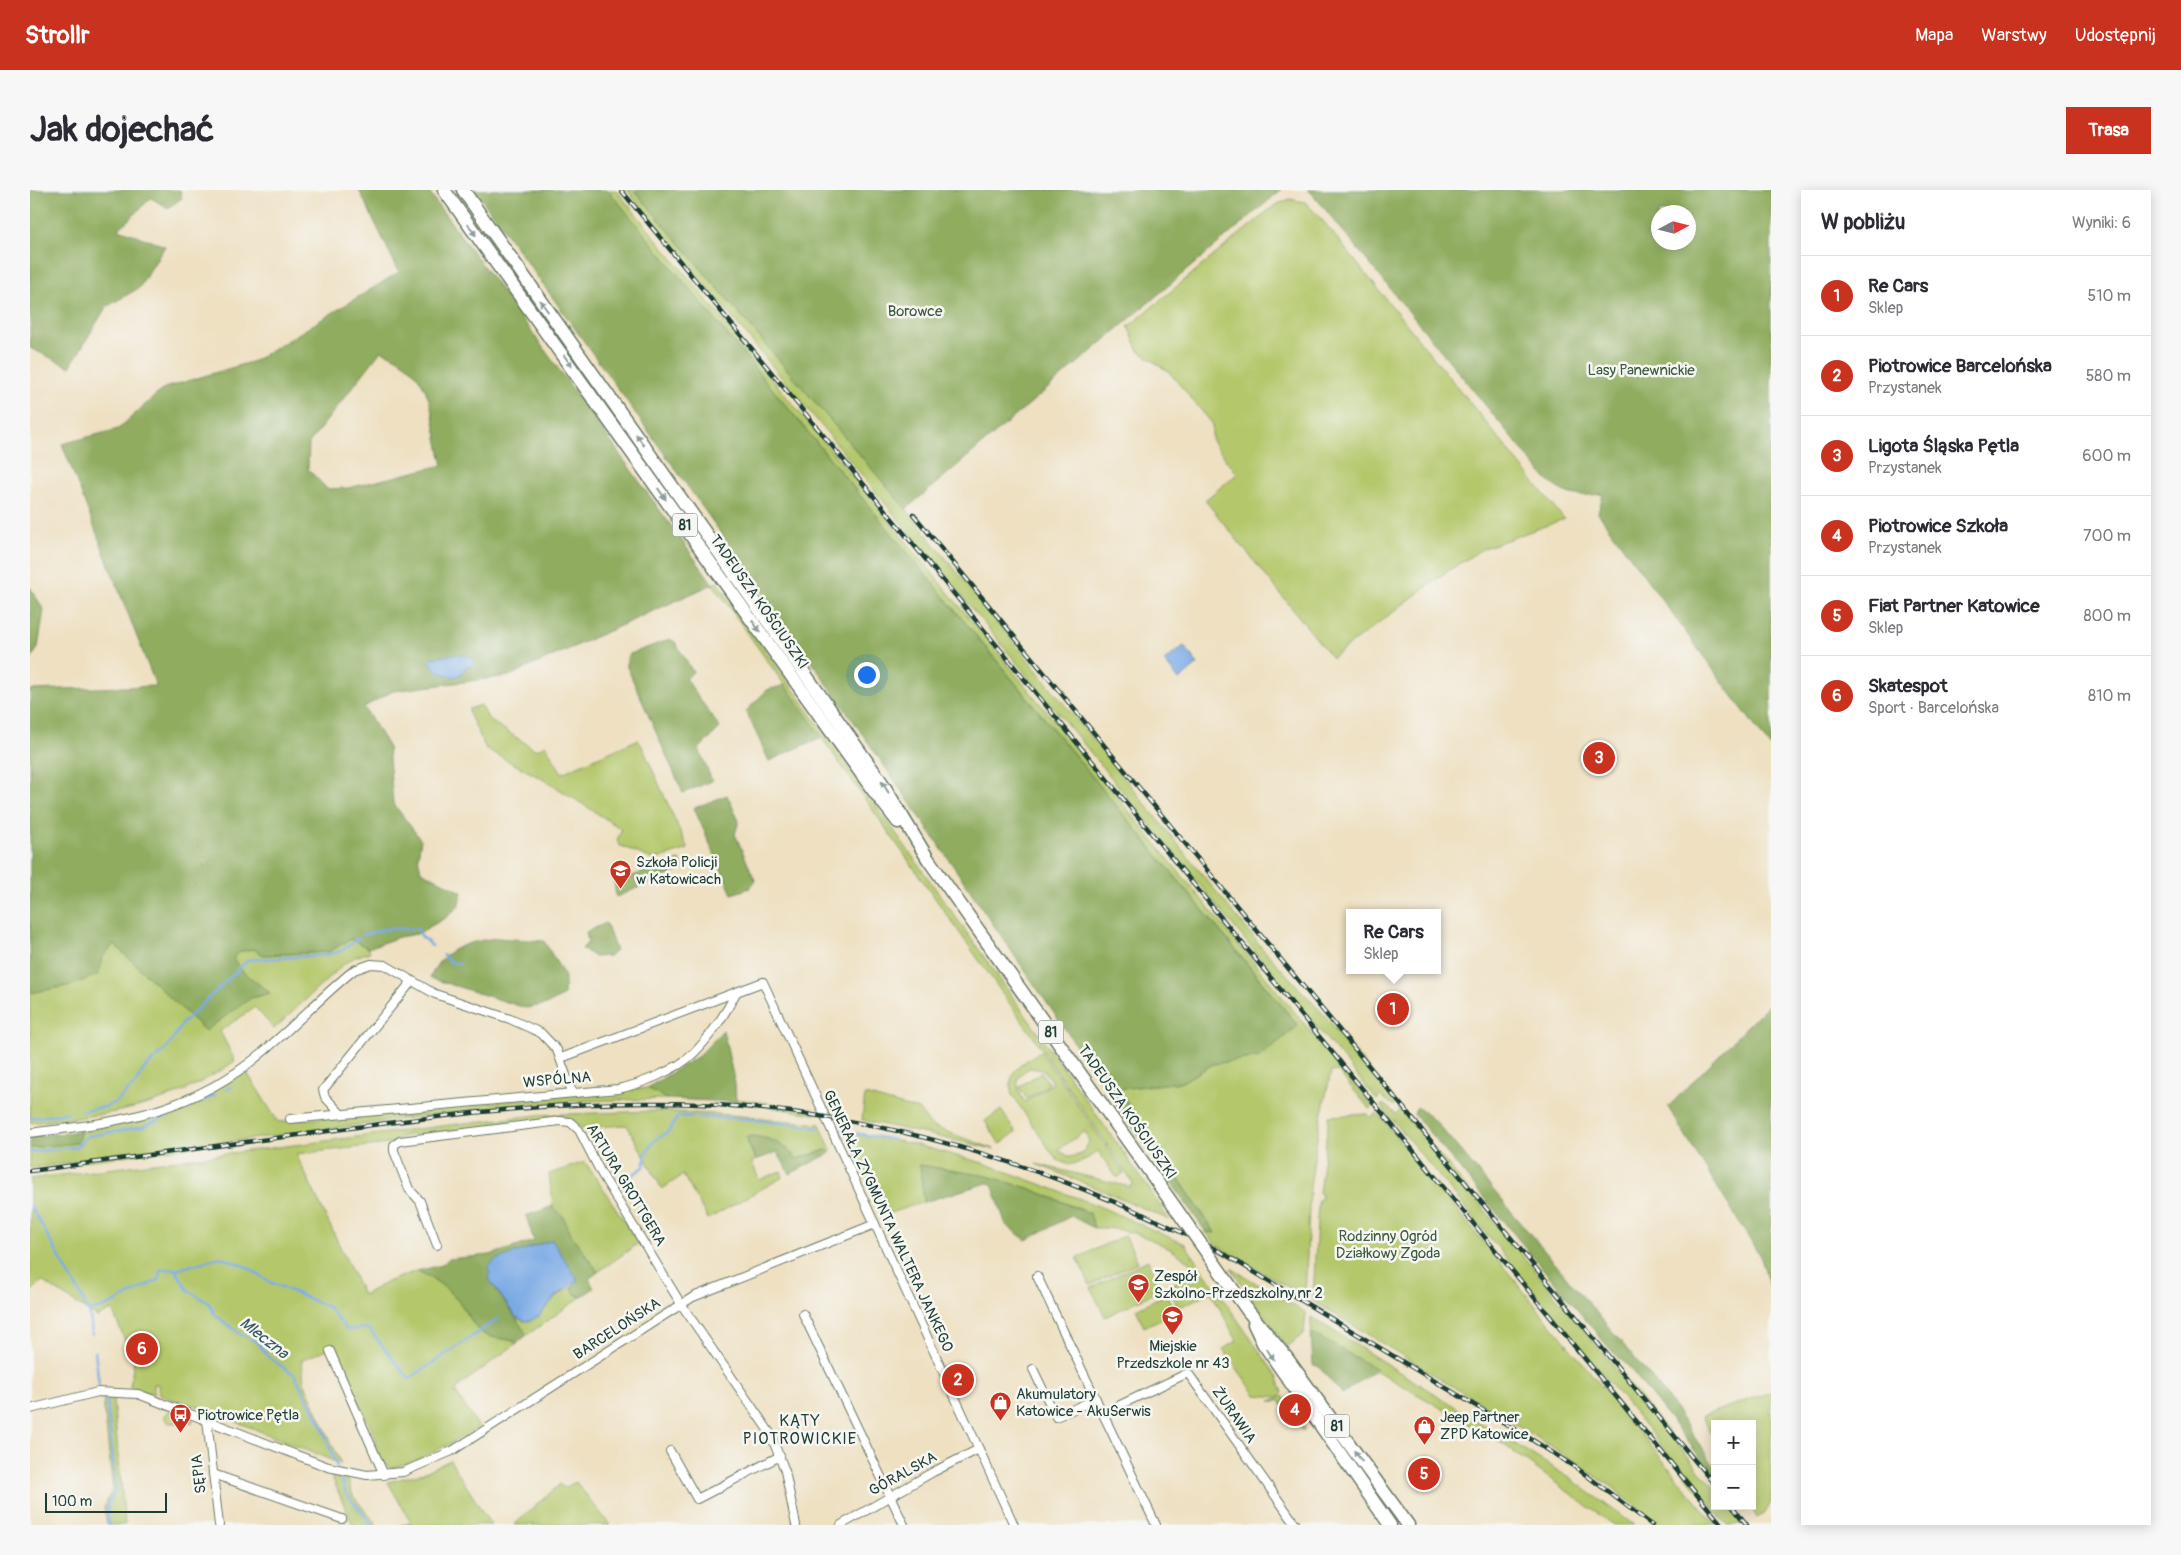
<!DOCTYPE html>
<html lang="pl">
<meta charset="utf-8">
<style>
:root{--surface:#fff;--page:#f7f7f7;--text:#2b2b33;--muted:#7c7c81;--line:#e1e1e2;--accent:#c8321e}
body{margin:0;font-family:Pangolin,sans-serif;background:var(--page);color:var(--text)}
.controls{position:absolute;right:15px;bottom:15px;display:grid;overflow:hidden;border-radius:0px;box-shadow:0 2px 12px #0003}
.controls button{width:45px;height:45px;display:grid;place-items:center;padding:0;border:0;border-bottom:1px solid var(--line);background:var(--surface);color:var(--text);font:25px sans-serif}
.compass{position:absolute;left:1621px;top:15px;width:45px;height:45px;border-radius:50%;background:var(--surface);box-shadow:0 2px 12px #0003;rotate:83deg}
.scale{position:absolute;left:15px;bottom:12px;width:122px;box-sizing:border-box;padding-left:5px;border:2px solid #1f3d34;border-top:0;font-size:14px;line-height:18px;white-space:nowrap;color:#1f3d34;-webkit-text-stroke:4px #f6f6f2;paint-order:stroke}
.you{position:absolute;left:836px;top:484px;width:18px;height:18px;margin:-12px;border:4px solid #fff;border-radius:50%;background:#1a73e8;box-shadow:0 0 0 8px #1a73e833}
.badge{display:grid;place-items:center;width:32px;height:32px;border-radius:50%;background:var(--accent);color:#fff;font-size:16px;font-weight:700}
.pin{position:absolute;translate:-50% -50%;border:2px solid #fff;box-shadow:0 1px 5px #0006}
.popup{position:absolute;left:1316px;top:719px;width:95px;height:65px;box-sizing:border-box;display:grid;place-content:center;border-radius:0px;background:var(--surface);filter:drop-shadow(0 1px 4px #0005);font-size:16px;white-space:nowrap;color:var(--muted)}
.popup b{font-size:19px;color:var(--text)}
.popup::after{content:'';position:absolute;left:50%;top:100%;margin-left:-10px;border:10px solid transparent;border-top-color:var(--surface)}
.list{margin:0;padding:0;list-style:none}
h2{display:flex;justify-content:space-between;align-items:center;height:65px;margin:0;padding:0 20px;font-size:21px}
h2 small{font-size:16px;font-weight:400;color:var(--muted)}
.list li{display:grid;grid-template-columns:32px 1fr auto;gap:15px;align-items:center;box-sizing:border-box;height:80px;padding:0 20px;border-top:1px solid var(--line)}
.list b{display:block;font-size:19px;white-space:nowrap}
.list p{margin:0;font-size:16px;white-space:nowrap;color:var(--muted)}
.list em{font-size:16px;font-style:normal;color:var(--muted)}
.map{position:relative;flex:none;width:1741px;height:1335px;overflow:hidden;border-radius:0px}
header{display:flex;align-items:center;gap:30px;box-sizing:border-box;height:70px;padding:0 25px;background:var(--accent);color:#fff}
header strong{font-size:24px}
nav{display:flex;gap:28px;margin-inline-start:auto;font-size:18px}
.intro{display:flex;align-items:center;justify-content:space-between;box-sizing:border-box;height:120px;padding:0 30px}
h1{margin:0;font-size:35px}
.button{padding:12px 22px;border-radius:0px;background:var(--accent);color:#fff;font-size:18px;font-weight:700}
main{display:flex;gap:30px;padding:0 30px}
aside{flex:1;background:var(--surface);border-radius:0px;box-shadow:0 2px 12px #0003}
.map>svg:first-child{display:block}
</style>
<header>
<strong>Strollr</strong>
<nav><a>Mapa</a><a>Warstwy</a><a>Udostępnij</a></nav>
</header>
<div class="intro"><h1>Jak dojechać</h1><a class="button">Trasa</a></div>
<main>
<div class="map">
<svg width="1741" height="1335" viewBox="0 0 1741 1335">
<rect width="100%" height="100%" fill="#f6f6f2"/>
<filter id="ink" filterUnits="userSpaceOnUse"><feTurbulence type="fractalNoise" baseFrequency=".02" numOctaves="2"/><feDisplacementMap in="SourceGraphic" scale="10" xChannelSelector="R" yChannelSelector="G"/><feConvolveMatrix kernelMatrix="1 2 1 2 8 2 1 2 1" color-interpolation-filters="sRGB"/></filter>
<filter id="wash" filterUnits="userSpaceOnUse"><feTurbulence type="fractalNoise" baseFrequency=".0096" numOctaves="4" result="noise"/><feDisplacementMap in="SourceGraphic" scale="20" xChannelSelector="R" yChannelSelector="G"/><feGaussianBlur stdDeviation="1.12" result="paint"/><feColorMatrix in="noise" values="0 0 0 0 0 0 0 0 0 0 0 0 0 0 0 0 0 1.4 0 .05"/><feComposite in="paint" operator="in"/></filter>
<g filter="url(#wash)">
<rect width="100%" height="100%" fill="#eee0c1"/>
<g fill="#b4c76a" stroke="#6a824f" fill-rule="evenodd">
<path d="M578,0H586L1343,917L1340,919L1337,916L1308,881L1301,882L1288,941L1280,998L1275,1107L1186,1055L1176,1042H1185L1088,899L1152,892L1183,874L1228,867L1268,835Z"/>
<path d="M597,0H604L876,319L1232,758L1296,827L1367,913L1364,916L1351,906L1347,910Z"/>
<path d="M1260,9L1275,12L1293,31L1534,329L1452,359L1412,385L1302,468L1175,310L1207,284L1182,251V233L1139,182L1109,161L1098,137L1245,15Z"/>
<path d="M687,392L1118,997L1139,1030L1079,1003L1006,974L1092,995L1100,997L1103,993L1016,865L683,394Z"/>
<path d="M451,515L459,530L506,560L515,555L532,583L607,550L611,554L658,659L624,670L589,655L587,650L591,641L590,638L518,592L456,559L439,523V519Z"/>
<path d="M321,749L338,758L340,762L325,767L314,774L244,839L225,817L190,841L205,871C134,920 84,924 0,933V803L42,795L84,754L175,840L221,808L240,803L213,782L203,769L209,762L223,759L234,765L298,762Z"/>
<path d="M1011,861L1094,983L1087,988L1068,961C1054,971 1043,980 1026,969L982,905C975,881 994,872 1011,861ZM1000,878L1013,880L1023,893L995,912C986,899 983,886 1000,878ZM1055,941L1059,952L1052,964L1040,967L1028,960Z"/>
<path d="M216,881L248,932L617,898L638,909L546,911L450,919L0,978V958L47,953L51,941C117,932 159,915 216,881Z"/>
<path d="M1011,882L1019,894L997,909L989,897Z"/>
<path d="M835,905L889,920L901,936L964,959L832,930Z"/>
<path d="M706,909L782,919L785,924L706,912Z"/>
<path d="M1353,914L1366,924L1370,921L1368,918L1370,917L1684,1298L1685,1316H1699L1714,1335H1697L1351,916Z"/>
<path d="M971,920L986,942L970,954L955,931Z"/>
<path d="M626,921L701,925L790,934L801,960L800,963L796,960L766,969L757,958L717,953L726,970L722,972L729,990L751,981L753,987L678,1029L653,985L632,999L597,935L551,938L544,930L535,929L374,946L359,954L266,964L333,1105L359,1091L387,1081C407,1089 425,1104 437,1123C442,1131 445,1138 454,1144C464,1150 477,1147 487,1153L428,1197L426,1203L449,1237C420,1253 394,1270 361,1278C350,1272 345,1261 346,1249L302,1157L272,1170L274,1192L311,1274L170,1217L129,1205L128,1194H124V1204L100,1197L104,1171L82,1120L67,1127L12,1091L0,1103V989L435,933L508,925Z"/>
<path d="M1347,923L1686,1335H1628L1583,1298L1522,1257L1283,1111L1288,1010L1291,1009L1292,1005L1289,1003L1299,926L1338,924L1341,928Z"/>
<path d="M817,942L883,954L953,973L1064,1014L1155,1054L1248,1188L1253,1203L1248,1207L1226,1205L1193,1159L1207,1151L1181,1102L1148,1118L1137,1097L1169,1080C1142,1056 1101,1036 1064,1038L1060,1023L1001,999L957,986L890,975L894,1012L854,1025Z"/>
<path d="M555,972L609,1053L568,1082L540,1043L533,1026L523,1016L519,984Z"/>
<path d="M1095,1045L1108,1072L1060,1095L1047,1068Z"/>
<path d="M1118,1070L1132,1099L1075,1127L1061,1098Z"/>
<path d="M1201,1078L1276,1123L1274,1143L1260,1155H1254Z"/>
<path d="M542,1097L545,1104L551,1107L497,1145L490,1138L486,1127L494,1131L509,1126L526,1106Z"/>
<path d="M1136,1104L1145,1122L1114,1137L1106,1119Z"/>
<path d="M1281,1127L1538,1287L1604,1335H1583L1470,1252L1281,1143Z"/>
<path d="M1741,1202V1313L1735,1323L1727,1328L1721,1316L1722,1234H1685V1250L1672,1226Z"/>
<path d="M1253,1206L1275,1239L1272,1241L1250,1211H1241Z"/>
<path d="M73,1209H83L95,1335H77L74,1317L83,1299Z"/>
<path d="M140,1220L162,1228L163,1232L140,1233L136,1231L134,1225Z"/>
<path d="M420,1270L461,1335H371L381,1333L358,1292L393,1283Z"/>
<path d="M300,1283L317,1286L323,1306L347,1335H323Z"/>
<path d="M546,1292L580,1335H484L530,1294L534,1298Z"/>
</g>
<g fill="#8fac5e" stroke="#577449" fill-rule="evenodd">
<path d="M0,0H150L152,8L138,18L121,8L89,39L135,56L109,98L76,117L40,177L0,158Z"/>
<path d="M329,0H397L499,138L683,394L479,486L363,501L334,517L358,556L363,613L391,650L388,667L391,681L432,702L428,717L417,727L387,744L369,747L338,758L321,749L298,762L234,765L223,759L209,762L203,769L213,782L240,803L221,808L175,841L84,754L72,768L69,784L42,795L0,803V500L126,496L32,254L88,239L134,198L224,171L369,82ZM351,161C407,181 400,227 413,275L318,298L297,299L278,279L279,253Z"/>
<path d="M445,0H578L1268,836L1229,867L1183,874L1152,892L1088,899L1185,1043L1176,1042C1059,877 947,709 831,542C704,360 575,180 445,0Z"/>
<path d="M604,0H1251L876,319Z"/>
<path d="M1277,0H1741V558L1568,323L1573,304C1547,306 1537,308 1516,289L1281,2ZM1628,22H1658V52H1628Z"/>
<path d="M0,397L14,420L8,458L0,470Z"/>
<path d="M640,449L645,452L663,482L656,489L690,538L669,559L682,591L653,603L597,477V468L600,464Z"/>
<path d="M755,495L792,547L739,571L716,521L737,500Z"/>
<path d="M697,605L709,631L705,644L725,690L720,698L702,704L664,618Z"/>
<path d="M650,670L653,679L586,707L584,692Z"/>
<path d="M576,733L586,761L580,766L565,767L552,759L558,752L556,742Z"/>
<path d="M467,748L514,751L535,787L534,805L518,814L496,818L400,788C412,758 437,752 467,748Z"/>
<path d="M1741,812V1103L1731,1068L1638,917Z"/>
<path d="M693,840L705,894L706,912L638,909L617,898L670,865Z"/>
<path d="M1387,917L1406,932L1634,1203L1685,1277V1286L1598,1176L1580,1159L1384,924Z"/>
<path d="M51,941L47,953L0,958V947Z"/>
<path d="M722,946C742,948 753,953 766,969L797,960L800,963L760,984L747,962L726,970L716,947Z"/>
<path d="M890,975L957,986L1001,999L1060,1024L1064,1038L1041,1026L996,1050L976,1035L962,994L957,993L894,1012Z"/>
<path d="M523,1016L533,1026L540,1043L568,1082L559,1089L564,1098L551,1107L545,1104L542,1097L548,1090L522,1050L465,1070L459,1089L497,1145L487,1153C477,1147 464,1150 454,1144C445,1138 442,1131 437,1123C425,1104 407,1089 387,1081L412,1075L418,1069L460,1065L504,1051L496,1026Z"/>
<path d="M1281,1143L1347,1179L1312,1204L1288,1176L1283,1175Z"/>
</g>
<g fill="#7baae5" stroke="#4d748c">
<path d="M1154,456L1168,474L1149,490L1134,471Z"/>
<path d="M424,464L440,466L445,471L443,475L436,477L431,484L425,487L407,482L400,472L401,468Z"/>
<path d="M522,1050L548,1090L526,1106L509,1126L500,1131H494L486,1127L459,1089V1077L465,1070Z"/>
</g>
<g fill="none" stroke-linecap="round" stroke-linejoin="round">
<g stroke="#7baae5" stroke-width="2.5">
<path d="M333,745L355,739H388L392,747L402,756"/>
<path d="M413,765L419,771L430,774"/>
<path d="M196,900L202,897"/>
<path d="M51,921L75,917L86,912L104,895L114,879L137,858L152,834L218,770L297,765L311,761L329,748"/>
<path d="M0,928L38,923"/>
<path d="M808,940L864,950"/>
<path d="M0,962L46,957L58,946L112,937L185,905"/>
<path d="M599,987L614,977L616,963L624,951L639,941L648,926L718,929L789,938"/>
<path d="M0,1015L48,1100L60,1125L62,1144"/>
<path d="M146,1080L190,1067L217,1077L240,1092L298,1117L317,1140L336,1138L340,1140L379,1189L468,1129"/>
<path d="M57,1120C70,1124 108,1099 122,1093L129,1089L130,1080L145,1079L158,1100L179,1113L185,1125L210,1144L228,1153L238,1167L265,1185L291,1234L307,1277"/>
<path d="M65,1161L69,1195"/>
<path d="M74,1209L77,1213L86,1300L77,1316L79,1335"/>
<path d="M309,1282L316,1303L342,1335"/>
</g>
</g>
</g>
<g filter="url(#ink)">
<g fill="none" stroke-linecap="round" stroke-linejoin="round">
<defs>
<g id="street">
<path d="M531,868L733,792L984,1335"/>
<path d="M311,924L295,907L293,900L382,791"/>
<path d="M260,929L588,899C611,894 647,880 664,863C680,847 696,823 706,803"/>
<path d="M0,943C81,933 151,925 218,874C256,845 287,810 324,780L341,774L355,775L405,804L480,829L511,843L527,860L542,902"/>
<path d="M407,1055L390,1011L379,999L364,961V955L370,951L530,931L540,932L549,940L571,983L651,1114L740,1243L755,1281L766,1335"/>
<path d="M1007,1086L1126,1335"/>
<path d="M773,1124L874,1335"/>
<path d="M300,1161L354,1285"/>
<path d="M1003,1179L1026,1227L1066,1209"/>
<path d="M0,1219L68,1202L108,1204L298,1277L337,1285L373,1282L422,1261L663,1107L845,1034"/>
<path d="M1073,1223L1158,1183L1266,1335"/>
<path d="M177,1230L189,1335"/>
<path d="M640,1261L667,1309L750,1266"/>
<path d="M183,1284L312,1329"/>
<path d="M811,1335L903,1282L949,1259"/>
</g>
<g id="primary">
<path d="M414,0L843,600L868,632"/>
<path d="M433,0L852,593L898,669L1144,1016"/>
<path d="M1218,1121L1256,1167L1378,1335"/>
<path d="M1224,1134L1233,1153L1360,1335"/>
</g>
</defs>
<use href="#street" stroke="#677665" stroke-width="10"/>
<use href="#primary" stroke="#677665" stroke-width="15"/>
<use href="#street" stroke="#fff" stroke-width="8"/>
<use href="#primary" stroke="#fff" stroke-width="12"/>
<defs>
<g id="rail">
<path d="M591,0L1692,1335"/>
<path d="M883,324L1685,1295"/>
<path d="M0,981C99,968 199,954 298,941C407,926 517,912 628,913C827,914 1015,971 1191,1062L1504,1251L1548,1279L1622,1335"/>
<path d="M1702,1316L1717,1335"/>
</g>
</defs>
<use href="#rail" stroke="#1f3d34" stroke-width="4.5"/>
<use href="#rail" stroke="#f6f6f2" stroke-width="2.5" stroke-dasharray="8" stroke-linecap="butt"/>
<defs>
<path id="primary-bridge" d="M1144,1016L1218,1121"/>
</defs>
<use href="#primary-bridge" stroke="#677665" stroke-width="15" stroke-linecap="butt"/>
<use href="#primary-bridge" stroke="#fff" stroke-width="12"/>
</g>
<defs><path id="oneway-solid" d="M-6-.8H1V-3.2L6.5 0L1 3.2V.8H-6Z" transform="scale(1.25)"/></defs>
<g fill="#8f9e9a">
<use href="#oneway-solid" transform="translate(442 40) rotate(55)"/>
<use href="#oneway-solid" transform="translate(514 116) rotate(-125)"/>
<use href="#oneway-solid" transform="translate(538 171) rotate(55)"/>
<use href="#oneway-solid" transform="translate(610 250) rotate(-125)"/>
<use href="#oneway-solid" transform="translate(632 304) rotate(55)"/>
<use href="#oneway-solid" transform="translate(726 436) rotate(55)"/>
<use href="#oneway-solid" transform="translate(855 597) rotate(-122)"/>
<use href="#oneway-solid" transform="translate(1240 1164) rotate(56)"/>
<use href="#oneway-solid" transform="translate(1328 1266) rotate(-126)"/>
</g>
</g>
<defs>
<symbol id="university-pin" viewBox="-11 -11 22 30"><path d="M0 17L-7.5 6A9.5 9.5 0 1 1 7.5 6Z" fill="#c8321e" stroke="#f6f6f2"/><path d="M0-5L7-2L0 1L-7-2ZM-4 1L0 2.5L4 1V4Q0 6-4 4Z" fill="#fff"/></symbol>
<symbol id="school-pin" viewBox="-11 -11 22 30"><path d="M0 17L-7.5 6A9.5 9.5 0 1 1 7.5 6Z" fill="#c8321e" stroke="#f6f6f2"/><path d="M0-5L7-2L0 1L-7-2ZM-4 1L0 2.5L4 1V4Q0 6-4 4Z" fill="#fff"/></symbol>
<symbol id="shop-pin" viewBox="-11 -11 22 30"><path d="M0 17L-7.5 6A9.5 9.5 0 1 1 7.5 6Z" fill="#c8321e" stroke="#f6f6f2"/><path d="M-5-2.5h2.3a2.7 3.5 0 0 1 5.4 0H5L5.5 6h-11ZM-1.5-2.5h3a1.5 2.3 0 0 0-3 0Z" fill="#fff"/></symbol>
<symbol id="bus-pin" viewBox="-11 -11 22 30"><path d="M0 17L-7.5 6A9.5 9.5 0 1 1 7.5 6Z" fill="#c8321e" stroke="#f6f6f2"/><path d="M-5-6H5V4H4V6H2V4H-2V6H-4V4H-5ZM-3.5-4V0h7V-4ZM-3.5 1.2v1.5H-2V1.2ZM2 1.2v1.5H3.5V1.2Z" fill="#fff"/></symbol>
</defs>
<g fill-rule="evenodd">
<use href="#university-pin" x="578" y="668" width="25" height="34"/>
<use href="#school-pin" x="1096" y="1082" width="25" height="34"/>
<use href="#school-pin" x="1130" y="1114" width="25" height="34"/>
<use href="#shop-pin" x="958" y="1200" width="25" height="34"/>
<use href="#bus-pin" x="138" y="1212" width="25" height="34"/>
<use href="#shop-pin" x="1382" y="1224" width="25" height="34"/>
</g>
<g text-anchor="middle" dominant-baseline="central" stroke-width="5" stroke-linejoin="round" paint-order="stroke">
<g fill="#f6f6f2" stroke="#60746d" stroke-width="1">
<rect x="642.5" y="323.5" width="25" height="23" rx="4"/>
<rect x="1008.5" y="830.5" width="25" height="23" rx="4"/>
<rect x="1294.5" y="1224.5" width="25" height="23" rx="4"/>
</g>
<g font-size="14" font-weight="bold" fill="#1f3d34">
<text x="655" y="335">81</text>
<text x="1021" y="842">81</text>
<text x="1307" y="1236">81</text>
</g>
<g font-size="15" fill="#3d593f" stroke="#f6f6f2">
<text x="885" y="121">Borowce</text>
<text x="1611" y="180">Lasy Panewnickie</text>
<text x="1358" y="1046">Rodzinny Ogród<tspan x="1358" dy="17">Działkowy Zgoda</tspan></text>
</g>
<g font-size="15" fill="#1f3d34" stroke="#f6f6f2">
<text transform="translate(729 412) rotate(55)">TADEUSZA KOŚCIUSZKI</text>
<text transform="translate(527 890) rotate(-5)">WSPÓLNA</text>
<text transform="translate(1097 922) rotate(55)">TADEUSZA KOŚCIUSZKI</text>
<text transform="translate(596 995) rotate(59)">ARTURA GROTTGERA</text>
<text transform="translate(858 1031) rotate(65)">GENERAŁA ZYGMUNTA WALTERA JANKEGO</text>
<text transform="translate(587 1139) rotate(-33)">BARCELOŃSKA</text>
<text transform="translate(1204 1225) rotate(55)">ŻURAWIA</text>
<text transform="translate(169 1284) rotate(-97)">SĘPIA</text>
<text transform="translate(873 1284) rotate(-29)">GÓRALSKA</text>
</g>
<g font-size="15" fill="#1f3d34" stroke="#f6f6f2" text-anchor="start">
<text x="606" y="672">Szkoła Policji<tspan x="606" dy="17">w Katowicach</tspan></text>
<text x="1124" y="1086">Zespół<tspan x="1124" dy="17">Szkolno-Przedszkolny nr 2</tspan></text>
<text x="1143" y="1156" text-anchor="middle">Miejskie<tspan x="1143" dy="17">Przedszkole nr 43</tspan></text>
<text x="986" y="1204">Akumulatory<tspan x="986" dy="17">Katowice - AkuSerwis</tspan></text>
<text x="167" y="1225">Piotrowice Pętla</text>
<text x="1410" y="1227">Jeep Partner<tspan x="1410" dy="17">ZPD Katowice</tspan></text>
</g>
<g font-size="16" font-style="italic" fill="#365860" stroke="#f6f6f2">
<text transform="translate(234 1148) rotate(38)">Mleczna</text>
</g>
<g font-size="16" letter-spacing="1" fill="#1f3d34" stroke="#f6f6f2">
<text x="770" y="1231">KĄTY<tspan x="770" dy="18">PIOTROWICKIE</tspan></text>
</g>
</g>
</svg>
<div class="controls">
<button>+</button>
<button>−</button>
</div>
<svg class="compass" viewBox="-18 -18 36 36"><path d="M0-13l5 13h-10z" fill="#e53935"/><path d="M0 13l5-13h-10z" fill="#7c7c81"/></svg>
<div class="scale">100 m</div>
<div class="you"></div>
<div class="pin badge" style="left:1363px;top:819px">1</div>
<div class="popup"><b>Re Cars</b>Sklep</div>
<div class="pin badge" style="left:928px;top:1190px">2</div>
<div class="pin badge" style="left:1569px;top:568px">3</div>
<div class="pin badge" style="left:1265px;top:1220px">4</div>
<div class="pin badge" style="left:1394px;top:1284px">5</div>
<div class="pin badge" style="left:112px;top:1159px">6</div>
</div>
<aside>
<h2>W pobliżu<small>Wyniki: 6</small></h2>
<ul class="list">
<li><span class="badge">1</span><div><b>Re Cars</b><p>Sklep</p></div><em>510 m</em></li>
<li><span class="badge">2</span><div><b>Piotrowice Barcelońska</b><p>Przystanek</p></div><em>580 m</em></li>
<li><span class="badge">3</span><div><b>Ligota Śląska Pętla</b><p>Przystanek</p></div><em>600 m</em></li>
<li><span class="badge">4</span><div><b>Piotrowice Szkoła</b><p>Przystanek</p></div><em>700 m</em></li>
<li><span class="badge">5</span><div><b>Fiat Partner Katowice</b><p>Sklep</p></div><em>800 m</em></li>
<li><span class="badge">6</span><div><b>Skatespot</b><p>Sport · Barcelońska</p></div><em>810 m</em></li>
</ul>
</aside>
</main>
